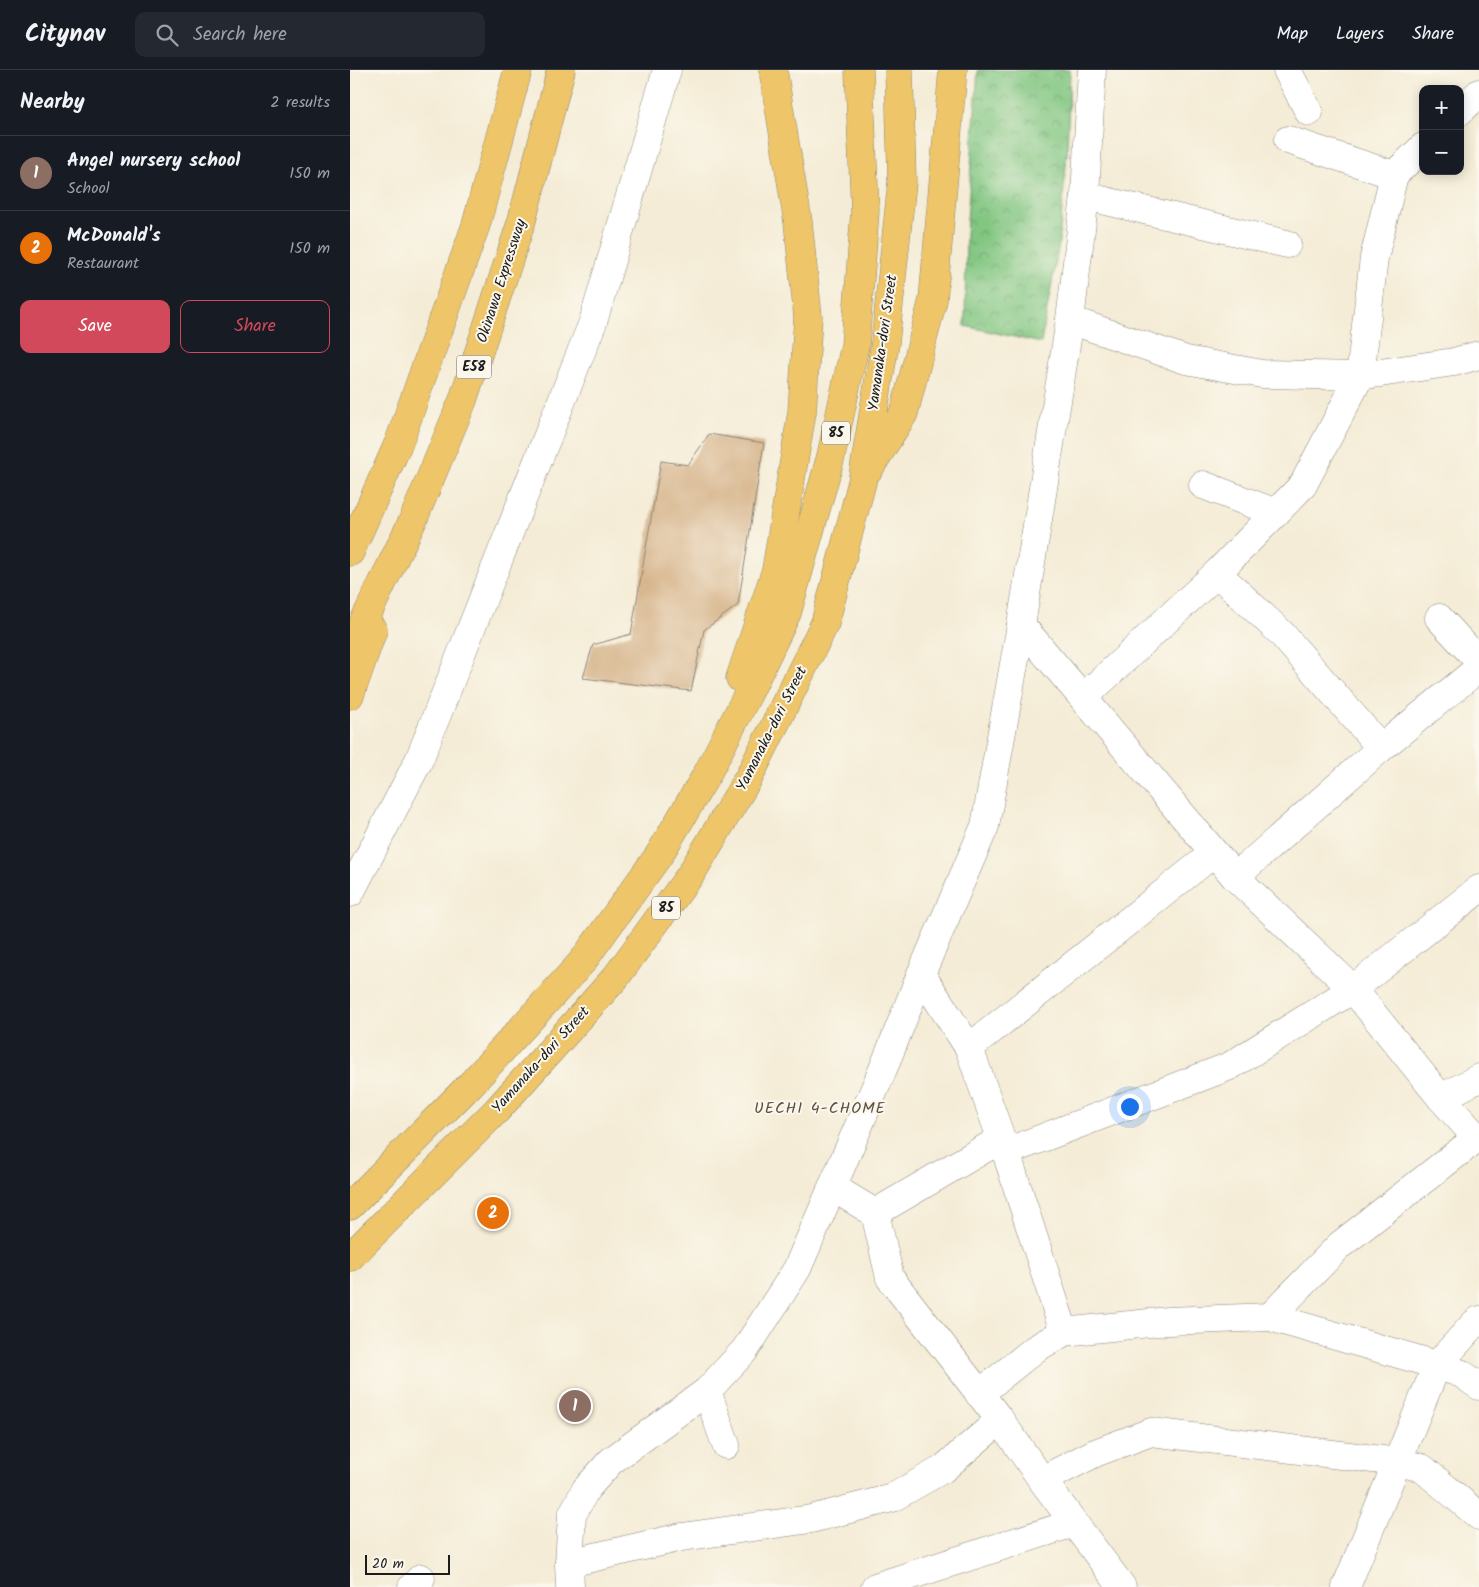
<!DOCTYPE html>
<meta charset="utf-8">
<style>
:root{--surface:#171b24;--page:#242831;--text:#f1f3f6;--muted:#9ea1a6;--line:#363941;--accent:#d1495b}
body{margin:0;font-family:Kalam,sans-serif;background:var(--page);color:var(--text)}
.controls{position:absolute;right:15px;top:15px;display:grid;overflow:hidden;border-radius:10px;box-shadow:0 2px 12px #0003}
.controls button{width:45px;height:45px;display:grid;place-items:center;padding:0;border:0;border-bottom:1px solid var(--line);background:var(--surface);color:var(--text);font:25px sans-serif}
.scale{position:absolute;left:15px;bottom:12px;width:85px;box-sizing:border-box;padding-left:5px;border:2px solid #1c1c1c;border-top:0;font-size:14px;line-height:18px;white-space:nowrap;color:#1c1c1c;-webkit-text-stroke:4px #fbf7ec;paint-order:stroke}
.you{position:absolute;left:779px;top:1036px;width:18px;height:18px;margin:-12px;border:4px solid #fff;border-radius:50%;background:#1a73e8;box-shadow:0 0 0 8px #1a73e833}
.badge{display:grid;place-items:center;width:32px;height:32px;border-radius:50%;background:var(--accent);color:#fff;font-size:16px;font-weight:700}
.pin{position:absolute;translate:-50% -50%;border:2px solid #fff;box-shadow:0 1px 5px #0006}
.list{margin:0;padding:0;list-style:none}
h2{display:flex;justify-content:space-between;align-items:center;height:65px;margin:0;padding:0 20px;font-size:21px}
h2 small{font-size:16px;font-weight:400;color:var(--muted)}
.list li{display:grid;grid-template-columns:32px 1fr auto;gap:15px;align-items:center;box-sizing:border-box;height:75px;padding:0 20px;border-top:1px solid var(--line)}
.list b{display:block;font-size:19px;white-space:nowrap}
.list p{margin:0;font-size:16px;white-space:nowrap;color:var(--muted)}
.list em{font-size:16px;font-style:normal;color:var(--muted)}
.actions{display:flex;gap:10px;padding:15px 20px}
.actions a{flex:1;padding:11px 0;border:1px solid var(--accent);border-radius:10px;text-align:center;font-size:18px;color:var(--accent)}
.actions .main{background:var(--accent);color:#fff}
.icon{flex:none;width:28px;height:28px;fill:none;stroke:currentColor;stroke-width:2;stroke-linecap:round;stroke-linejoin:round}
.map{position:relative;flex:none;width:1129px;height:1517px;overflow:hidden}
header{display:flex;align-items:center;gap:30px;box-sizing:border-box;height:70px;padding:0 25px;background:var(--surface);border-bottom:1px solid var(--line)}
header strong{font-size:24px}
nav{display:flex;gap:28px;margin-inline-start:auto;font-size:18px}
.search{width:350px;height:45px;background:var(--page);display:flex;align-items:center;gap:12px;box-sizing:border-box;padding:0 18px;border-radius:10px;color:var(--muted);font-size:19px}
main{display:flex}
aside{flex:1;background:var(--surface)}
.map>svg:first-child{display:block}
</style>
<header>
<strong>Citynav</strong>
<div class="search"><svg class="icon" aria-label="search" viewBox="0 0 24 24"><circle cx="10" cy="10" r="6"/><path d="M15 15l6 6"/></svg>Search here</div>
<nav><a>Map</a><a>Layers</a><a>Share</a></nav>
</header>
<main>
<aside>
<h2>Nearby<small>2 results</small></h2>
<ul class="list">
<li><span class="badge" style="background:#8d6e63">1</span><div><b>Angel nursery school</b><p>School</p></div><em>150 m</em></li>
<li><span class="badge" style="background:#e8710a">2</span><div><b>McDonald's</b><p>Restaurant</p></div><em>150 m</em></li>
</ul>
<div class="actions"><a class="main">Save</a><a>Share</a></div>
</aside>
<div class="map">
<svg width="1129" height="1517" viewBox="0 0 1129 1517">
<defs>
<pattern id="park-crowns" width="20" height="18" patternUnits="userSpaceOnUse" patternTransform="scale(1.25)"><rect width="20" height="18" fill="#81c681"/><path d="M2 6a3 3 0 1 1 6 0M12 15a3 3 0 1 1 6 0" fill="none" stroke="#69a069"/></pattern>
</defs>
<rect width="100%" height="100%" fill="#fbf7ec"/>
<filter id="ink" filterUnits="userSpaceOnUse"><feTurbulence type="fractalNoise" baseFrequency=".02" numOctaves="2"/><feDisplacementMap in="SourceGraphic" scale="10" xChannelSelector="R" yChannelSelector="G"/><feConvolveMatrix kernelMatrix="1 2 1 2 8 2 1 2 1" color-interpolation-filters="sRGB"/></filter>
<filter id="wash" filterUnits="userSpaceOnUse"><feTurbulence type="fractalNoise" baseFrequency=".0096" numOctaves="4" result="noise"/><feDisplacementMap in="SourceGraphic" scale="20" xChannelSelector="R" yChannelSelector="G"/><feGaussianBlur stdDeviation="1.12" result="paint"/><feColorMatrix in="noise" values="0 0 0 0 0 0 0 0 0 0 0 0 0 0 0 0 0 1.4 0 .05"/><feComposite in="paint" operator="in"/></filter>
<g filter="url(#wash)">
<rect width="100%" height="100%" fill="#f4ecd6"/>
<path fill="url(#park-crowns)" stroke="#4e714e" d="M628,0H720L717,84L709,174L691,273L615,256L616,164Z"/>
<g id="blocks">
<path fill="#d6b389" d="M359,364L414,373L388,535L354,560L341,621L233,608L243,575L281,564L311,391L338,395Z"/>
</g>
</g>
<g filter="url(#ink)">
<use href="#blocks" fill-opacity="0" stroke="#888479" stroke-width="1"/>
<g fill="none" stroke-linecap="round" stroke-linejoin="round">
<defs>
<g id="minor">
<path d="M937,0L959,42"/>
<path d="M1110,41L1129,23"/>
<path d="M938,70L1044,105"/>
<path d="M735,126L937,174"/>
<path d="M720,250L836,290L912,304L1010,306L1104,292L1129,285"/>
<path d="M853,415L926,443"/>
<path d="M867,503L931,563L1031,678"/>
<path d="M1089,548L1129,591"/>
<path d="M671,555L885,807L1003,919L1091,1028L1129,1070"/>
<path d="M733,628L867,503L953,415L1010,306L1024,188L1044,105L1073,77"/>
<path d="M885,807L1031,678L1129,598"/>
<path d="M0,823L69,690L243,252L317,0"/>
<path d="M571,904L619,978L656,1082L714,1262L685,1279L629,1324"/>
<path d="M619,978L864,783"/>
<path d="M1091,1028L1129,1008"/>
<path d="M656,1082L880,996L1003,919L1129,819"/>
<path d="M482,1117L525,1143L540,1208L650,1350L692,1410L772,1517"/>
<path d="M525,1143L651,1069"/>
<path d="M920,1247L990,1175L1127,1068"/>
<path d="M714,1262L818,1251L920,1247L1087,1295L1112,1304L1129,1316"/>
<path d="M357,1321L376,1375"/>
<path d="M692,1410L745,1383L801,1362L1048,1392L1072,1398L1129,1446"/>
<path d="M219,1493L332,1467L461,1449L542,1428L593,1399L650,1350"/>
<path d="M62,1517L71,1508"/>
<path d="M220,1517L219,1493L222,1445L236,1419L261,1391L357,1321L395,1280L447,1199L531,1004L571,904L635,756L671,555L720,250L735,126L742,0"/>
<path d="M525,1517L724,1453"/>
<path d="M996,1517L1087,1295L1124,1254L1129,1250"/>
</g>
<g id="major">
<path d="M519,399L554,343L583,230L603,0"/>
<path d="M390,608L426,500L452,342L458,247L448,152L423,0"/>
<path d="M0,1136L121,1014L232,892L309,785L357,704L398,624L437,543L481,386L505,275L515,141L509,0"/>
<path d="M0,1187L147,1040L266,907L341,804L399,707L475,553L512,412L535,273L552,112L549,0"/>
</g>
<g id="highway">
<path d="M0,482L49,372L126,155L168,0"/>
<path d="M0,580L63,450L113,330L172,150L211,0"/>
<path d="M0,625L23,560"/>
</g>
</defs>
<use href="#minor" stroke="#888479" stroke-width="29"/>
<use href="#major" stroke="#888479" stroke-width="29"/>
<use href="#highway" stroke="#888479" stroke-width="29"/>
<use href="#minor" stroke="#fff" stroke-width="28"/>
<use href="#major" stroke="#eec569" stroke-width="28"/>
<use href="#highway" stroke="#eec569" stroke-width="28"/>
</g>
</g>
<g text-anchor="middle" dominant-baseline="central" stroke-width="4" stroke-linejoin="round" paint-order="stroke">
<g fill="#fbf7ec" stroke="#5f5e5a" stroke-width="1">
<rect x="106.5" y="285.5" width="35" height="23" rx="4"/>
<rect x="472" y="351.5" width="28" height="23" rx="4"/>
<rect x="302" y="826.5" width="28" height="23" rx="4"/>
</g>
<g font-size="14" font-weight="bold" fill="#1c1c1c">
<text x="124" y="297">E58</text>
<text x="486" y="363">85</text>
<text x="316" y="838">85</text>
</g>
<g font-size="15" fill="#1c1c1c" stroke="#fbf7ec">
<text transform="translate(152 211) rotate(-72)">Okinawa Expressway</text>
<text transform="translate(533 273) rotate(-82)">Yamanaka-dori Street</text>
<text transform="translate(422 659) rotate(-63)">Yamanaka-dori Street</text>
<text transform="translate(191 990) rotate(-48)">Yamanaka-dori Street</text>
</g>
<g font-size="16" letter-spacing="1" fill="#5d5142" stroke="#fbf7ec">
<text x="470" y="1038">UECHI 4-CHOME</text>
</g>
</g>
</svg>
<div class="controls">
<button>+</button>
<button>−</button>
</div>
<div class="scale">20 m</div>
<div class="you"></div>
<div class="pin badge" style="left:225px;top:1336px;background:#8d6e63">1</div>
<div class="pin badge" style="left:143px;top:1143px;background:#e8710a">2</div>
</div>
</main>
